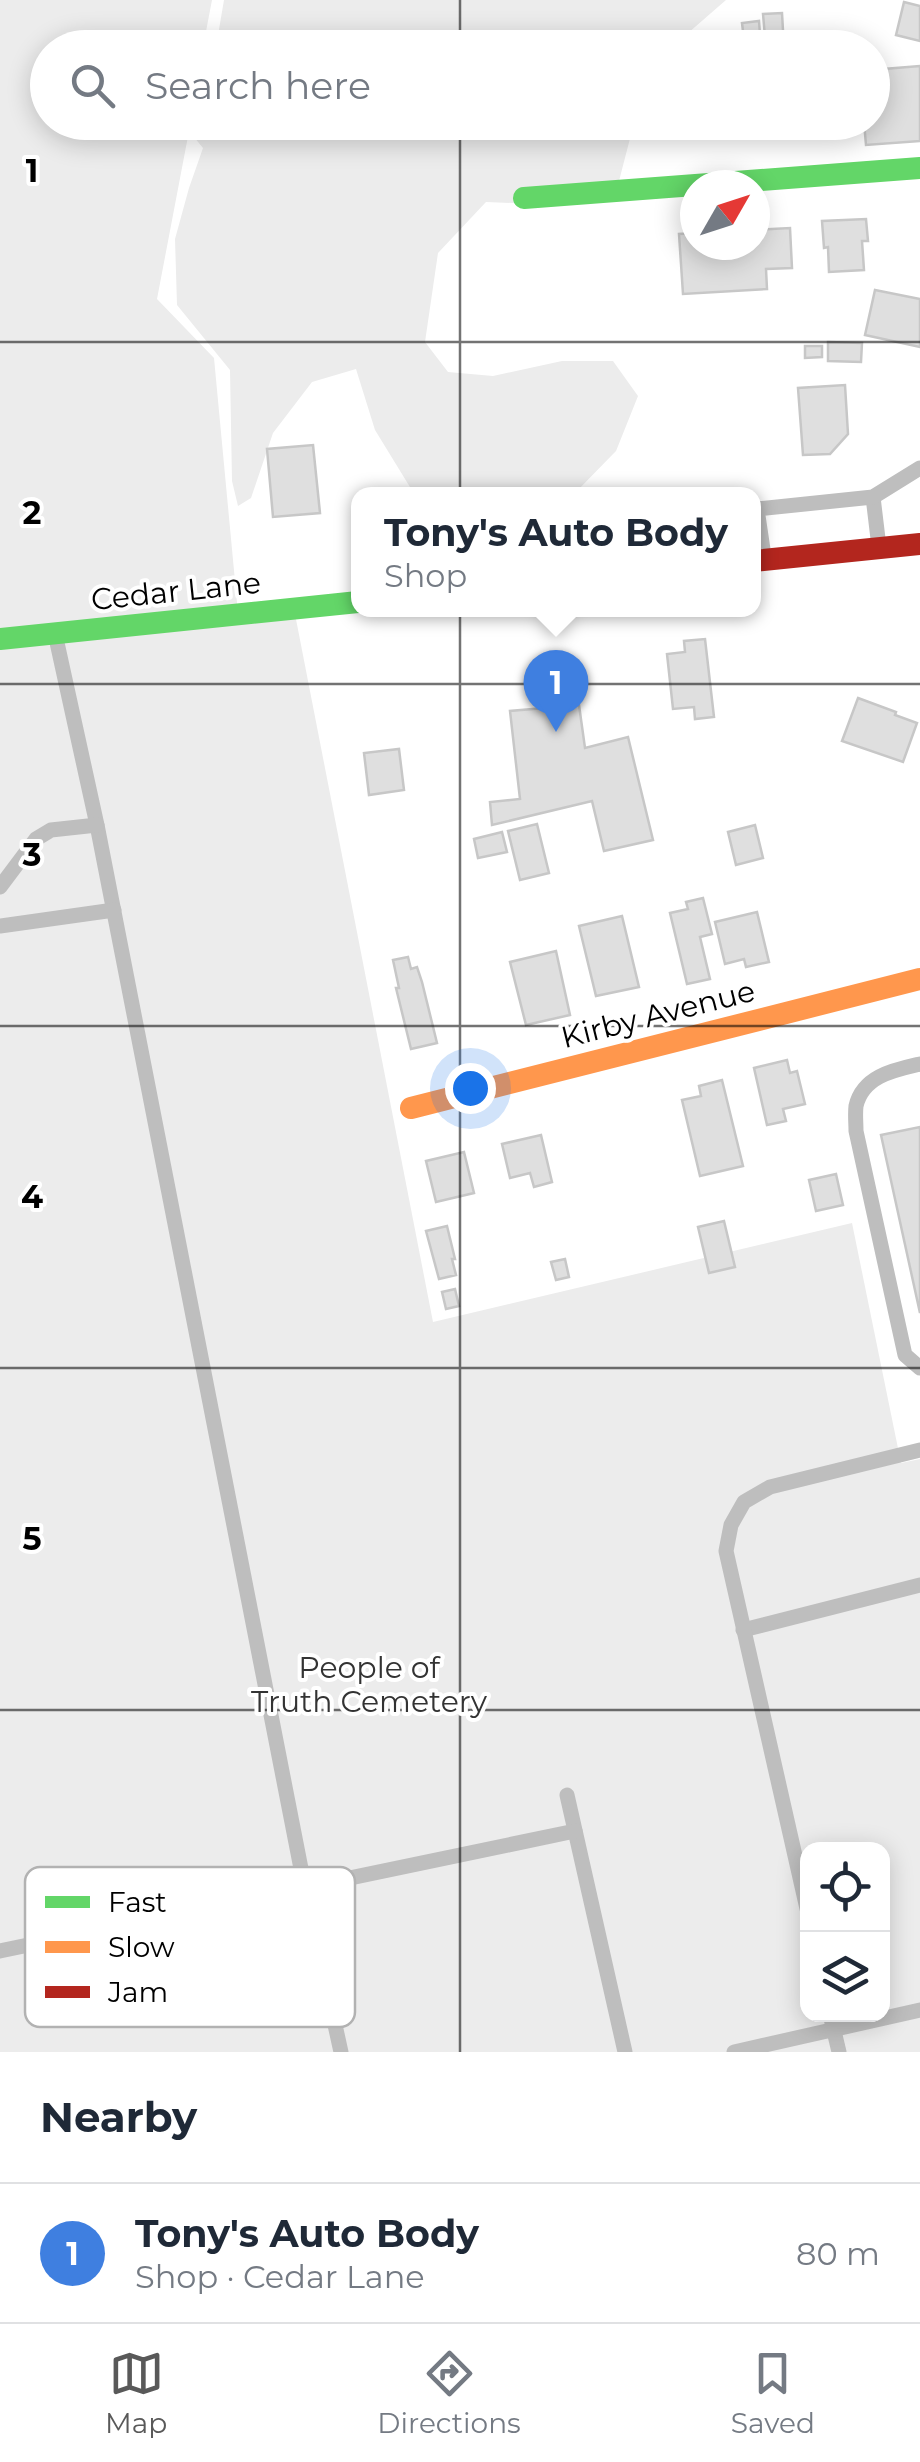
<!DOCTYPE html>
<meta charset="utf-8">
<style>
:root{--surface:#fff;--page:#f2f2f3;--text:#1f2937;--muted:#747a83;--line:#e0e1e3;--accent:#595959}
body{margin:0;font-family:Montserrat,sans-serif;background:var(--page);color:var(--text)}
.controls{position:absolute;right:30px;bottom:30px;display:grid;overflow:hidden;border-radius:20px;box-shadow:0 5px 25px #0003}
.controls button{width:90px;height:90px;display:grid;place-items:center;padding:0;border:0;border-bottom:2px solid var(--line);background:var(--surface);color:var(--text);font:50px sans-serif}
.compass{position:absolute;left:680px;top:170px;width:90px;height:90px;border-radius:50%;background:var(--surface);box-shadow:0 5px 25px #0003;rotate:51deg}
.you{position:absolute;left:470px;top:1088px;width:35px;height:35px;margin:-25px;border:8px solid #fff;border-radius:50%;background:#1a73e8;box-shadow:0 0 0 15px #1a73e833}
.badge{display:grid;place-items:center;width:65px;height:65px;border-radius:50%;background:var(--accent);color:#fff;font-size:32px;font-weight:700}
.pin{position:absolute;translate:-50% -82px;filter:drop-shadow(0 2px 5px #0008)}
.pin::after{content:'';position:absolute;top:52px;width:35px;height:30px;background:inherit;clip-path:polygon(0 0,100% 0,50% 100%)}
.popup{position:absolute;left:351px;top:487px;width:410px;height:130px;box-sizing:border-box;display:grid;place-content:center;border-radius:20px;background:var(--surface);filter:drop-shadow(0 2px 8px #0005);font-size:32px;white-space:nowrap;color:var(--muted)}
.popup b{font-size:38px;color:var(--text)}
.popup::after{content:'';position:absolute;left:50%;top:100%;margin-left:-20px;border:20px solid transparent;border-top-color:var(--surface)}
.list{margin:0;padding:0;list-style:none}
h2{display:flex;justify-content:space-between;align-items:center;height:130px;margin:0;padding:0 40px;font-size:42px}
h2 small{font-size:32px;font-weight:400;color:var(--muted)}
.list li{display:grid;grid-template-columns:65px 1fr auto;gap:30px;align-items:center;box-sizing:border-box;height:140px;padding:0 40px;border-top:2px solid var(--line)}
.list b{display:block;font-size:38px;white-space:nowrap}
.list p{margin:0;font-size:32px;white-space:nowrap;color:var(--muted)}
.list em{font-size:32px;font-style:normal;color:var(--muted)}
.icon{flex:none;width:55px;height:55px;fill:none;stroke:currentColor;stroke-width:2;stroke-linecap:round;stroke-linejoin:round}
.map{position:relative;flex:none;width:920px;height:2052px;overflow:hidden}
.search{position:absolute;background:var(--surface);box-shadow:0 5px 25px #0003;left:30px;right:30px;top:30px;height:110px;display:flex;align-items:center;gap:25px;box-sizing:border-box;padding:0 35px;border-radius:55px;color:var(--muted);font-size:38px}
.sheet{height:270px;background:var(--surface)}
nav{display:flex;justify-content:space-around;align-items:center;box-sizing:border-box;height:140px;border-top:2px solid var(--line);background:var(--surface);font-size:28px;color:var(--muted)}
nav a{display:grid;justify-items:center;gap:5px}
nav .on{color:var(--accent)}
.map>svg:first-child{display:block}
</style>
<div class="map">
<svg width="920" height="2052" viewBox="0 0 920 2052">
<rect width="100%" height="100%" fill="#fff"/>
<g fill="#ececec" fill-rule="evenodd">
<path d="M0,0H212L203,47L48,48V122L634,123L619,181L539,204L486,202L438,253L425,342L448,372L493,376L562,361H613L638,396L616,451L574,494H433L413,492L375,430L356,369L312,382L273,433L251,498L238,506L232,481L230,370L177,305L175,239L189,188L203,148L189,131L157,299L214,358L238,613L294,609L433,1322L852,1223L901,1463L920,1459V2052H0ZM808,1850H882V2014H808Z"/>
<path d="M224,0H726L672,47L212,48L217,41Z"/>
</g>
<g fill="#dfdfdf" stroke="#c7c7c7" stroke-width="2.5">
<path d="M904,2L920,6V41L896,35Z"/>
<path d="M782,13L784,48H766L763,14Z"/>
<path d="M759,21L761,48H745L742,23Z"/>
<path d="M512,36L543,48H508Z"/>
<path d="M920,66V141L866,145L864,122H872V70Z"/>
<path d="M866,219L868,241H862L864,270L829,272L828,247L824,248L822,221Z"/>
<path d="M790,228L792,268L766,269L767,289L683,294L679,234L695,233V245H755V230Z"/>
<path d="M875,290L920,299V347L865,335Z"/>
<path d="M828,342L862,343L861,362L828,361Z"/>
<path d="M805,346H822V357L805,358Z"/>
<path d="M845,385L848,434L830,454L803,455L798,388Z"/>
<path d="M313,445L320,513L273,517L267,449Z"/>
<path d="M705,639L714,717L695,719L694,707L673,709L667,654L685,652L684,641Z"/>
<path d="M858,698L896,712L895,715L917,723L903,762L842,741Z"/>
<path d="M579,705L585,748L628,737L653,840L604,851L592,801L492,825L490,802L520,799L510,711Z"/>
<path d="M399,749L404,790L369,795L364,753Z"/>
<path d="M537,824L549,873L520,880L508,831Z"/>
<path d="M755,825L763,858L736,865L728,832Z"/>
<path d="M502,832L507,852L478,858L474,839Z"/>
<path d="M703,898L712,934L700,937L710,979L687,984L670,913L688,909L686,902Z"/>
<path d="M757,912L769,962L746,967L744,959L725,964L715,922Z"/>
<path d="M622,916L639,987L596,996L579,926Z"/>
<path d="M556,951L570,1015L526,1025L510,962Z"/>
<path d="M408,957L411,969L417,967L422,982L437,1043L411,1049L396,988H399L393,960Z"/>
<path d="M787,1060L790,1073L797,1071L805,1104L783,1109L786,1121L767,1125L754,1068Z"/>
<path d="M722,1080L743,1166L700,1176L682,1100L701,1096L699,1086Z"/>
<path d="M920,1127V1313L881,1135Z"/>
<path d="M541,1135L552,1182L534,1187L530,1173L510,1178L502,1144Z"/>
<path d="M464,1152L474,1193L436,1202L426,1161Z"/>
<path d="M836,1174L843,1205L816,1211L809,1180Z"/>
<path d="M724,1221L735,1267L709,1273L698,1227Z"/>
<path d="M447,1226L455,1259H452L456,1275L439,1279L426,1231Z"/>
<path d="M565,1259L569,1277L556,1280L551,1262Z"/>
<path d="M455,1289L459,1306L446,1309L442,1292Z"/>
</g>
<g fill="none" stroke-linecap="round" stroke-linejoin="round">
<g stroke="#bebebe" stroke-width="15">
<path d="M873,497L879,547"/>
<path d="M764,556L757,509L873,497L920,468"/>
<path d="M56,638L97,825L305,1889L341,2052"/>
<path d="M0,887L36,839L51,830L97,825"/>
<path d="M0,926L114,910"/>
<path d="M920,1064C894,1070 863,1076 856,1106C855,1114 856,1123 856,1131L905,1355L920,1368"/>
<path d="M743,1630L920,1585"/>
<path d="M567,1795L625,2052"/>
<path d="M808,1913L726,1551L731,1525L744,1502L770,1487L920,1450"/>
<path d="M0,1951L575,1831"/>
<path d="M830,2014L839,2052"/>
<path d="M734,2052L920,2010"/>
</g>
<g stroke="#63d668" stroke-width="22">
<path d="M524,198L920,168"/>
<path d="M0,639L358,602"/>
</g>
<path stroke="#ff974d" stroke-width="22" d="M411,1108L920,979"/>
<path stroke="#b3261e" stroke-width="22" d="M754,561L920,544"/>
</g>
<path fill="none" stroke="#000" stroke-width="2.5" stroke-opacity="0.55" d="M460,0V48M460,122V2052M0,342H920M0,684H920M0,1026H920M0,1368H920M0,1710H920"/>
<g text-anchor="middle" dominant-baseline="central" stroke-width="8" stroke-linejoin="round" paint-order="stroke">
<g font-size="30" fill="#000" stroke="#fff">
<text transform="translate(176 591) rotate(-6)">Cedar Lane</text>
<text transform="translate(658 1014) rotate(-14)">Kirby Avenue</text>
</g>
<g font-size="30" fill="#333" stroke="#fff">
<text x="369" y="1667">People of<tspan x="369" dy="34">Truth Cemetery</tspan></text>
</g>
</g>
<rect x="25" y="1867" width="330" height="160" rx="15" fill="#fff" stroke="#b2b2b2" stroke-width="2.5"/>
<rect x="45" y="1896" width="45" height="12" fill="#63d668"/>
<rect x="45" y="1941" width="45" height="12" fill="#ff974d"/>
<rect x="45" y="1986" width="45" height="12" fill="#b3261e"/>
<g font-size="28" fill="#000">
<text x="108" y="1912">Fast</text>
<text x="108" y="1957">Slow</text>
<text x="108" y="2002">Jam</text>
</g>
<g font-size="32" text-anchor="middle" font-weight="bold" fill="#000" stroke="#fff" stroke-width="8" stroke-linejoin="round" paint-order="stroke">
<text x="32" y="182">1</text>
<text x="32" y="524">2</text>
<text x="32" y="866">3</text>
<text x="32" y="1208">4</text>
<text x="32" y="1550">5</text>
</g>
</svg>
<div class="controls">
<button><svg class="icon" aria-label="locate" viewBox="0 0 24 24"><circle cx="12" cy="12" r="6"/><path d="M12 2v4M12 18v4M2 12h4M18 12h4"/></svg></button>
<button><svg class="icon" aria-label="layers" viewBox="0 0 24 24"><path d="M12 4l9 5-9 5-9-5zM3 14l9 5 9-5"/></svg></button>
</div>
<svg class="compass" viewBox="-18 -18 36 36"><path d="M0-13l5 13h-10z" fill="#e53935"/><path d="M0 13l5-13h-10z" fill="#747a83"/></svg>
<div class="you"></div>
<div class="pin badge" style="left:556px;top:732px;background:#3f7fe0">1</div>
<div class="popup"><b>Tony's Auto Body</b>Shop</div>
<div class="search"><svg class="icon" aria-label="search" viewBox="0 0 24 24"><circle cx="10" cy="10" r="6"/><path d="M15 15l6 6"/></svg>Search here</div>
</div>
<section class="sheet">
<h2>Nearby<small></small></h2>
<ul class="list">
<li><span class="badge" style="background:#3f7fe0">1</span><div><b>Tony's Auto Body</b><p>Shop · Cedar Lane</p></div><em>80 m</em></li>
</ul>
</section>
<nav>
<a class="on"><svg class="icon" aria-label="map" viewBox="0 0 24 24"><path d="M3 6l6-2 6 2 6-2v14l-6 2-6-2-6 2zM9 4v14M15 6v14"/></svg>Map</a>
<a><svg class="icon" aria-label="directions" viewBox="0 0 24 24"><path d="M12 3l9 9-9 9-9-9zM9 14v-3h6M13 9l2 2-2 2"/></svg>Directions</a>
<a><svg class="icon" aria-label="saved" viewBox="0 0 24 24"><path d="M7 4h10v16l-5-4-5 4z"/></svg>Saved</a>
</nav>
